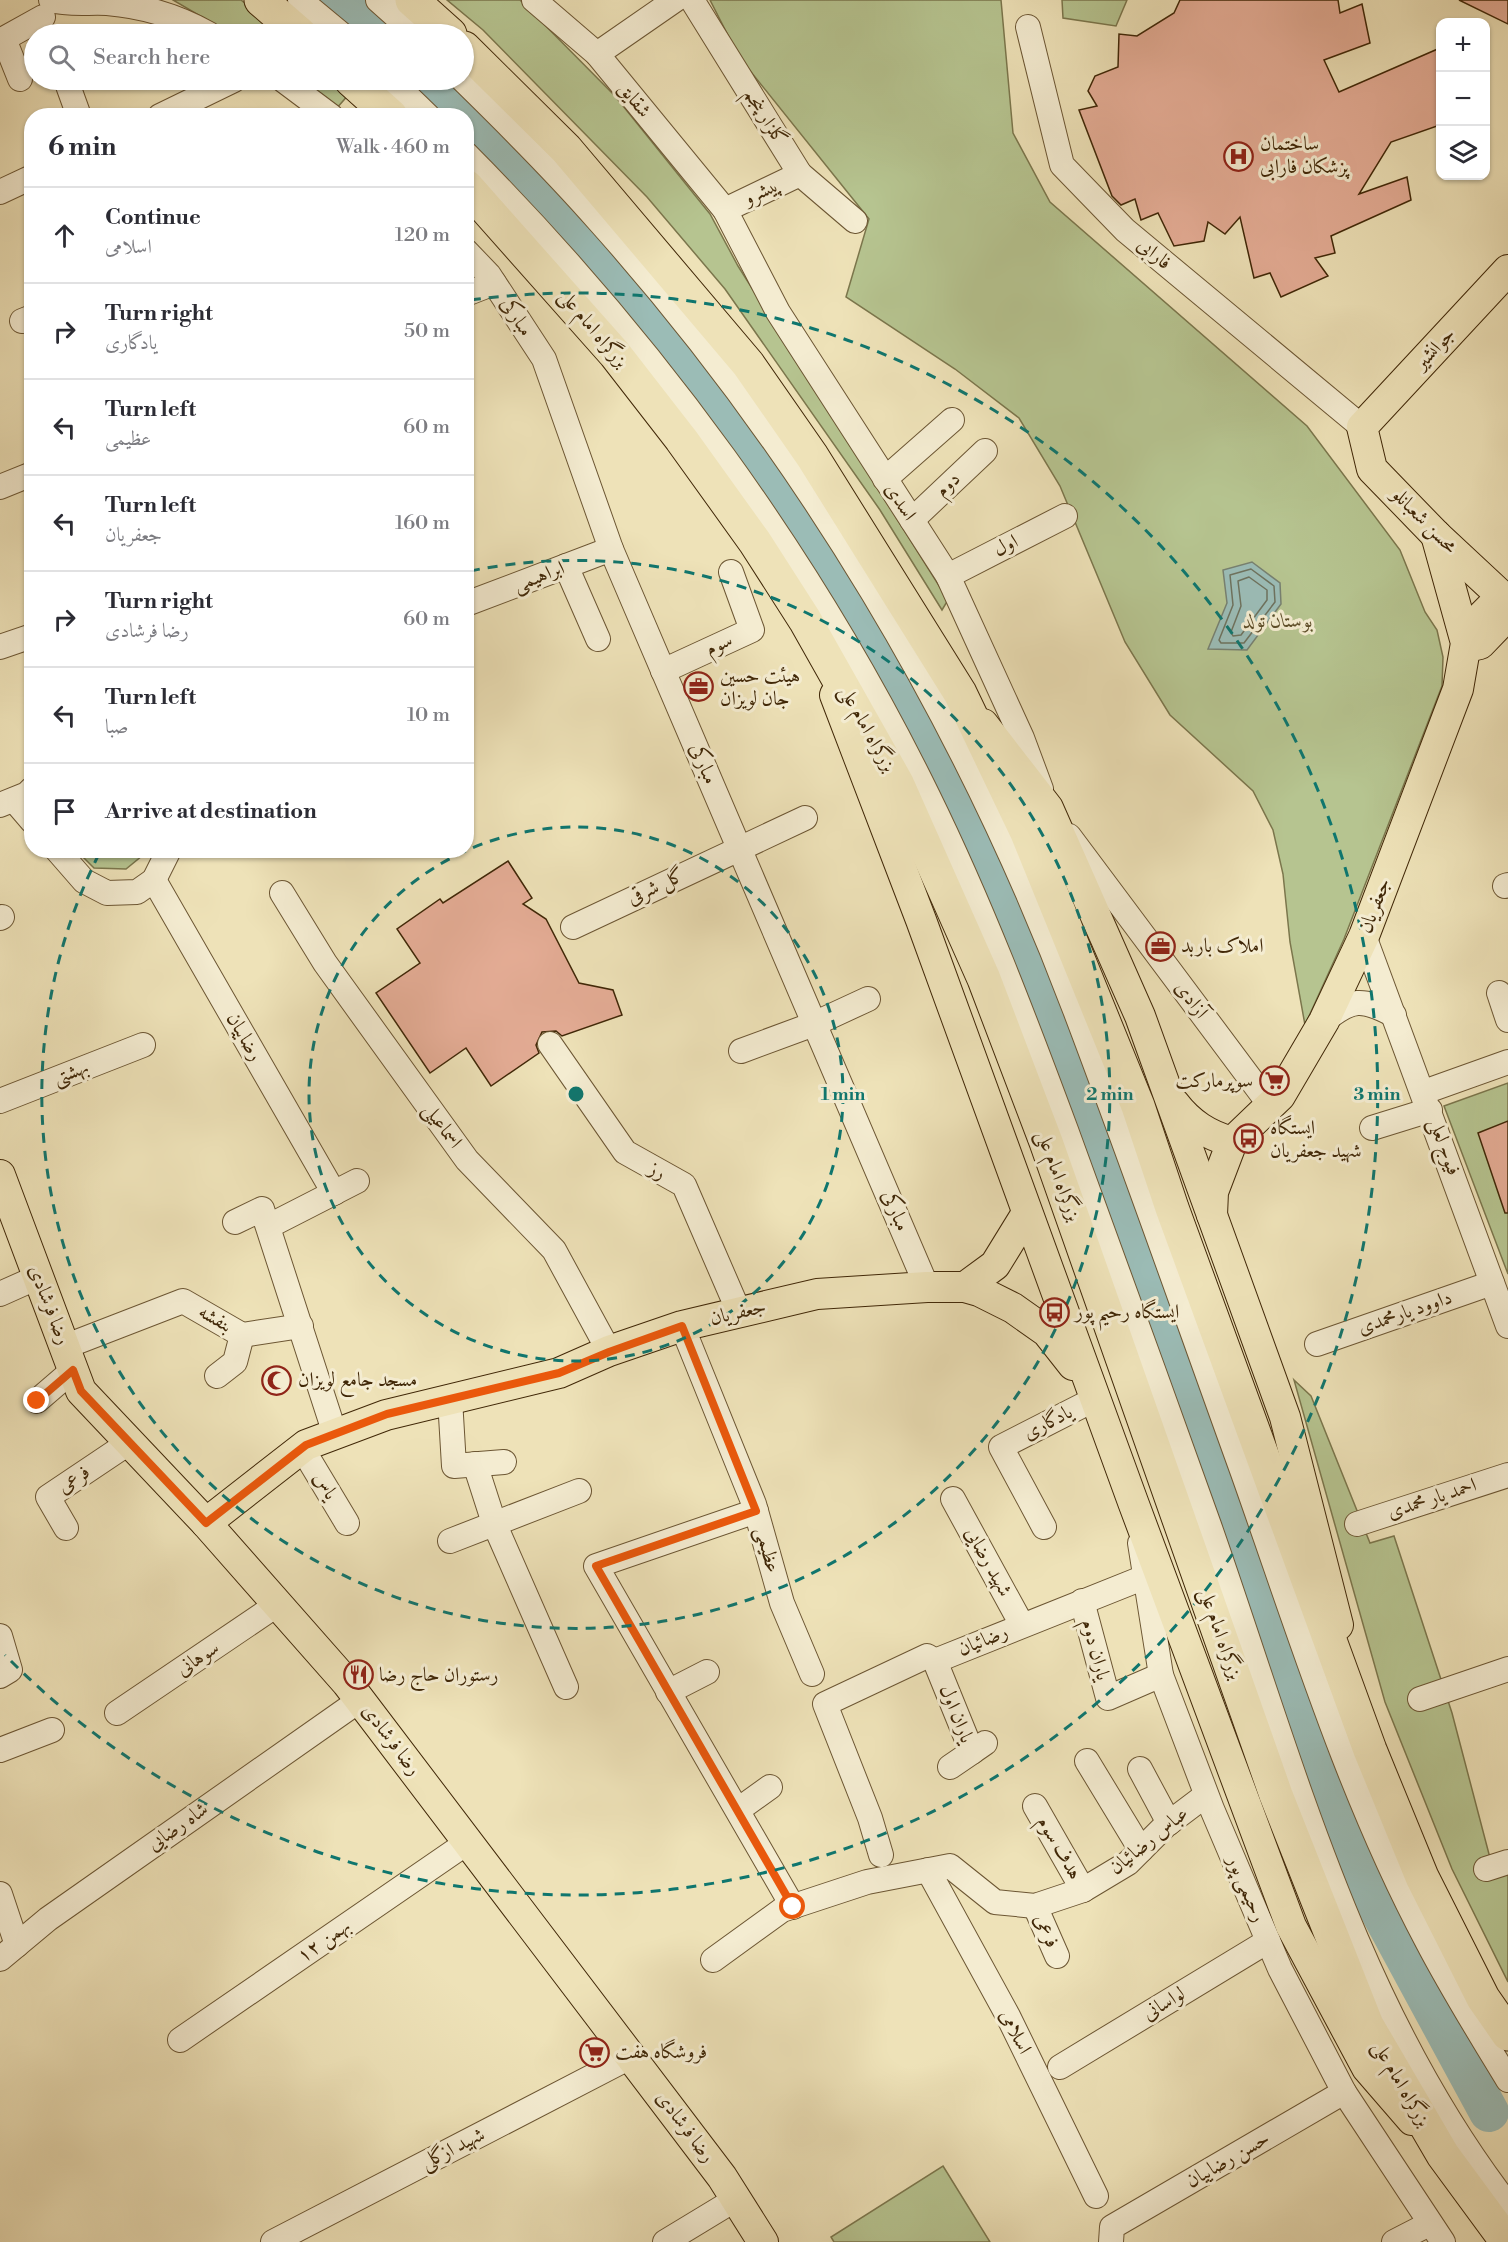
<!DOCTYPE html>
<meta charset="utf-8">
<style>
:root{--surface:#fff;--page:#f7f7f7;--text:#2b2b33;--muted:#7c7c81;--line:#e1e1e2}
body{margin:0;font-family:"Libre Bodoni",Amiri,serif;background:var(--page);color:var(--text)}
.controls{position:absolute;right:18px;top:18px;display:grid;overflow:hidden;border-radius:12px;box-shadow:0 2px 4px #0004}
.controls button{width:54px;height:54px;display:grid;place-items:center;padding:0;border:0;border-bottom:2px solid var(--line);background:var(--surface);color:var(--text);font:30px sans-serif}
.stop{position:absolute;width:18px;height:18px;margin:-14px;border:4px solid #ea580c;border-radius:50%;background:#fff}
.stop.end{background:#ea580c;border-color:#fff;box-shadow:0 2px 6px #0008}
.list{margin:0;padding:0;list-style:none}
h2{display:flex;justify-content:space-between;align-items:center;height:78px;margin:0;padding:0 24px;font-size:26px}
h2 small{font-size:20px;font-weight:400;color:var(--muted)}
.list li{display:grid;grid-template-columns:39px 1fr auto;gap:18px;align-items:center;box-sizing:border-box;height:96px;padding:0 24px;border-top:2px solid var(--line)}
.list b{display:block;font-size:22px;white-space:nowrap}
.list p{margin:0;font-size:20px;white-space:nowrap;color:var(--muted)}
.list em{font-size:20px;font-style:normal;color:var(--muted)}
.icon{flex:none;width:33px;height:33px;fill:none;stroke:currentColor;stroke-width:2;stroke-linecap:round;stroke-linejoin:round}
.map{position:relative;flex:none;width:1508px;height:2242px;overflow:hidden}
.search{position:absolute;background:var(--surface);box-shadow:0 2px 4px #0004;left:24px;top:24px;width:450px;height:66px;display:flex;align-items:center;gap:15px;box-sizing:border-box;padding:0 21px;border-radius:33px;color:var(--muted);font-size:22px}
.panel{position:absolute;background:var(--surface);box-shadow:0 2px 4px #0004;left:24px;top:108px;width:450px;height:750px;border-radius:24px}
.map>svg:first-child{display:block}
</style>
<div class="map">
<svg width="1508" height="2242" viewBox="0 0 1508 2242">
<rect width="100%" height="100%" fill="#eee2b8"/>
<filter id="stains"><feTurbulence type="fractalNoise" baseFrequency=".00333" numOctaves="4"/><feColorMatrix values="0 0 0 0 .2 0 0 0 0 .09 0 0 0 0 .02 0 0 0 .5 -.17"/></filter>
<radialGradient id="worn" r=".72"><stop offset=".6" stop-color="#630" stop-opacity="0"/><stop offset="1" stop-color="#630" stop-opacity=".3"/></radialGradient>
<g fill="#b6c490" stroke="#7b764c" stroke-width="1.5">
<path d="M173,0H241L282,34H231Z"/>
<path d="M447,0H520L615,96L710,214L738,266L948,600L942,610L880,510L725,289L647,197L483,30Z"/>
<path d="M710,0H1001L1013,133L1050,202L1307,426L1400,550L1425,612L1437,630L1443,657L1442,686L1344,939L1305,1025L1290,942L1283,874L1273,830L1253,791L1170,715L1125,642L1060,486L1019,418L955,369L846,297L869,219L739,57Z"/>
<path d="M1062,0H1127L1116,26L1063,18Z"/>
<path d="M298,80H334L350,93L336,109Z"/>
<path d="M77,851H148L126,869L94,868Z"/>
<path d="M1508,1083V1274L1444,1106Z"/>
<path d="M1294,1380L1311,1396L1370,1543L1394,1536L1452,1713L1495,1877L1508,1872V1982L1452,1869L1385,1702Z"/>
<path d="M943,2166L990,2242H834L831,2237Z"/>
</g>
<path fill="#9bbcb6" stroke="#778070" stroke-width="1.5" d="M1252,562L1280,583L1281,604L1247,650L1208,649L1227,603L1223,570Z"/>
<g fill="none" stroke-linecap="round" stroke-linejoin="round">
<g stroke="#6e725e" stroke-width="1.5">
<path d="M1251,569L1274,586L1275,602L1244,643H1221L1219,640L1233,605L1230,575Z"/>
<path d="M1249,577L1267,590V600L1241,635L1233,636L1231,632L1241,606L1238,581Z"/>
</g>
<g stroke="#9bbcb6" stroke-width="40">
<path d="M339,0L377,34"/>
<path d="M425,80L463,116"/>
<path d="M466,119C572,222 666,337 752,457C810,537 865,618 912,705C988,843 1040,993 1095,1141C1181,1374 1263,1610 1350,1844L1374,1900L1489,2112"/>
</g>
</g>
<g fill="#e4ac95" stroke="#402707" stroke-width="1.5">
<path d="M1180,0H1338L1340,13L1362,4L1370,43L1324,60L1339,92L1440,48V125L1391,142L1359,194L1407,177L1411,200L1331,236L1335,253L1315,258L1328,276L1281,297L1270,273L1254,278L1240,217L1225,234L1208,222L1204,241L1174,246L1158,213L1141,220L1135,199L1121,205L1112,196L1079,110L1097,106L1088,91L1095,76L1118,67L1119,34L1137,36L1174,13Z"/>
<path d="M1459,0H1508V24Z"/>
<path d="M508,861L532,898L523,904L546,919L579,983L613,990L622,1015L562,1036L556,1031L542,1032L536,1045L539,1053L491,1086L466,1048L430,1073L376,993L420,963L397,929L440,899L443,903Z"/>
<path d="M1508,1121V1213H1505L1478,1133Z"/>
</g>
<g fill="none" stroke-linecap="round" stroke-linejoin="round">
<defs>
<g id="minor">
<path d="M51,0C68,5 89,2 107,3C144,6 177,16 209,34"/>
<path d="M300,0L341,34"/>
<path d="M378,0L416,34"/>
<path d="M534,0L597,54L725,210L778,312L948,576L1022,738L1041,789"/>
<path d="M692,0L800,174L855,221"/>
<path d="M1028,27L1062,165L1125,230L1362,427"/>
<path d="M4,39L20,79"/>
<path d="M0,41L43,17"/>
<path d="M597,54L675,0"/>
<path d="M66,80L79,116"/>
<path d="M283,80L331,116"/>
<path d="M391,80L428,116"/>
<path d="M463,80C509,125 555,171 598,220C804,450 966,721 1075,1010C1133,1163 1187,1318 1243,1473C1298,1628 1349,1795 1427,1941C1452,1989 1480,2034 1508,2080"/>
<path d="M160,116L234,80"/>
<path d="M466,154C653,342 812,559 928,796C981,904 1024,1017 1066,1130C1114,1262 1162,1393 1209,1525C1291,1759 1354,2006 1508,2205"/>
<path d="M0,192L32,177"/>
<path d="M725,210L800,174"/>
<path d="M466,251L489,275L544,359L611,549L927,1287"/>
<path d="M466,294L494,283"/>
<path d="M22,321L32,317"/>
<path d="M885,479L952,420"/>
<path d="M0,487L32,474"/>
<path d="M912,520L985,451"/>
<path d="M566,566L598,639"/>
<path d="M948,576L1065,516"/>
<path d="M466,604L611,549"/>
<path d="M0,647L32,636"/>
<path d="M663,671L752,630L731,572"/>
<path d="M14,800L32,821"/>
<path d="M0,805L27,794L32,789"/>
<path d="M1069,836L1270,1105"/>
<path d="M57,850L84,881L107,893L137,892L154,880L169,850"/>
<path d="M154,880L334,1193"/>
<path d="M1505,886L1508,885"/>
<path d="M282,893L325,963L467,1160L554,1250L609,1351"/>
<path d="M0,918L2,917"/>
<path d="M573,927L805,818"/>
<path d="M1364,936L1508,1326"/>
<path d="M1499,993L1508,1020"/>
<path d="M1324,1021C1352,998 1362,998 1394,1015"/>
<path d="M550,1044L625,1152L684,1185L739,1312"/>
<path d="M741,1051L814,1024L868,999"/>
<path d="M1424,1092L1508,1062"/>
<path d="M0,1101L143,1045"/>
<path d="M1372,1128L1430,1110"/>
<path d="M235,1222L262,1209L335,1434"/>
<path d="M269,1226L357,1181"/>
<path d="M0,1294L38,1277"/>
<path d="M682,1326L754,1504L782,1603L812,1674"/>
<path d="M1317,1344L1492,1283"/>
<path d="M64,1347L183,1301L242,1335L301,1326"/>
<path d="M217,1376L235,1362L242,1335"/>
<path d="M450,1399L454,1466L504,1462"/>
<path d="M37,1401L73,1370"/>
<path d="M302,1448L347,1523"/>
<path d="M475,1464L494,1523L566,1687"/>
<path d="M953,1499L1022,1625"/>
<path d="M756,1511L596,1566L793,1907"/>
<path d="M1357,1524L1508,1475"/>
<path d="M1044,1527L1001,1447L1095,1399"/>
<path d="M66,1528L48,1497L130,1442"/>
<path d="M450,1541L579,1491"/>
<path d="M1140,1543L1161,1675L1212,1809L1280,1969L1344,2092L1443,2242"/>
<path d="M1082,1601L1108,1698L1161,1675"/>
<path d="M0,1636L10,1670L0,1676"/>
<path d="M935,1661L972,1752L985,1743"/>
<path d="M668,1692L707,1672"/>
<path d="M1420,1699L1508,1669"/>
<path d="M117,1713L278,1604"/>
<path d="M0,1750L52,1730"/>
<path d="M1087,1761L1141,1850"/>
<path d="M950,1767L972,1752"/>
<path d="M1140,1769L1169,1823"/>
<path d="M1035,1806L1083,1890"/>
<path d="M738,1810L770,1787"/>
<path d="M881,1855L870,1818L825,1704L927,1656L935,1661L1145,1577"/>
<path d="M1486,1869L1508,1862"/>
<path d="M928,1870L1008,2016L1096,2196"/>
<path d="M0,1894L17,1945"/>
<path d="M1035,1906L1057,1956"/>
<path d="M0,1959L48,1919L360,1700"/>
<path d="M713,1960L782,1910L867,1882L950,1866L995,1902L1035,1906L1083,1890L1128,1863L1165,1826L1206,1795"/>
<path d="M180,2040L468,1842"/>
<path d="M1060,2067L1268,1941"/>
<path d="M273,2242L632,2056"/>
<path d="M665,2242L736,2199"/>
<path d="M1111,2242L1112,2227L1344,2092"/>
<path d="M1394,2242L1429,2224"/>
</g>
<g id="major">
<path d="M1508,270L1362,427L1372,469L1436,535L1508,602"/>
<path d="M1508,603L1496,602L1467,631L1466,643L1471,646L1480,644L1508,615"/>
<path d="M835,695L921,920L1133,1502L1291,1926L1367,2068L1412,2120"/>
<path d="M983,724L1048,808L1140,1016L1285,1417L1338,1625"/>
<path d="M1174,1103C1190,1124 1208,1135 1232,1142"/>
<path d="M0,1175L81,1391L206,1523L347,1683L722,2177L763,2242"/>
<path d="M1212,1215L1213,1192L1232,1142L1280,1096L1324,1021L1364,936L1458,689L1466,643L1436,535"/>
<path d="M965,1287L995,1265L1027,1213"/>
<path d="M206,1523L306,1445L386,1415L559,1373L609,1351L682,1326L817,1294L927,1287H965L979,1291L1013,1308L1047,1332L1073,1365"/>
</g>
<g id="highway">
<path d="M261,0L300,34"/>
<path d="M412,0L450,34"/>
<path d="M464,48L566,149L748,364L812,456L960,693L1027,833L1138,1106L1172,1208L1370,1750L1422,1877L1483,1998L1508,2034"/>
<path d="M351,80L391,116"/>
<path d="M466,186L615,354L681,439L755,542L805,620L897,783L984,979L1046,1142L1276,1795L1367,2025L1443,2155L1507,2242"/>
</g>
</defs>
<use href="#minor" stroke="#6c5633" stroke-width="26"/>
<use href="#major" stroke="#402707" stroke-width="32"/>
<use href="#highway" stroke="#402707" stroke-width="35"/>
<use href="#minor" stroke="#f4ecd1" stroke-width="24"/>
<use href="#major" stroke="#eee2b8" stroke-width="30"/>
<use href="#highway" stroke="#eee2b8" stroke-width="33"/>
</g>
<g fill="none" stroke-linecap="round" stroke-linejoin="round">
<path stroke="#ea580c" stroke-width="8" d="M37,1401L73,1370L81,1391L206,1523L306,1445L387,1414L559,1373L609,1352L682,1326L756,1511L596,1566L793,1907"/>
</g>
<g fill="none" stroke="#0f766e" stroke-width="3" stroke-dasharray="10 8">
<circle cx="576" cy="1094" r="267"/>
<path d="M470 571A534 534 0 1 1 100 852"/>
<path d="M471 300A801 801 0 1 1 5 1655"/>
</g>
<defs>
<symbol id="hospital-ring" viewBox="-11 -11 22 22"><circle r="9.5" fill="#f4ecd1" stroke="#8f2418" stroke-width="1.5"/><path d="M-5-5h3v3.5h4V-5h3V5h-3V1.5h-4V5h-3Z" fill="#8f2418"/></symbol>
<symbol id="office-ring" viewBox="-11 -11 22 22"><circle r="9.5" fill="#f4ecd1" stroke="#8f2418" stroke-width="1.5"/><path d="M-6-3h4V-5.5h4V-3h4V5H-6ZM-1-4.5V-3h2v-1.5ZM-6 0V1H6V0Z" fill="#8f2418"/></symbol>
<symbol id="supermarket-ring" viewBox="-11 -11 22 22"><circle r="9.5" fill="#f4ecd1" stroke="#8f2418" stroke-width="1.5"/><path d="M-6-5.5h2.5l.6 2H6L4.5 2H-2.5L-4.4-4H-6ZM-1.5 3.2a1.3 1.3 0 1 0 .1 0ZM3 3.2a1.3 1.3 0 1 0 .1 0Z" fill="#8f2418"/></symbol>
<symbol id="bus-ring" viewBox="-11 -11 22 22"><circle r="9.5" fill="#f4ecd1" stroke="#8f2418" stroke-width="1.5"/><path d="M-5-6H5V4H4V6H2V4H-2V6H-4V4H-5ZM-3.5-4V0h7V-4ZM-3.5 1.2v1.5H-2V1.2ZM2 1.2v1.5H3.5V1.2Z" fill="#8f2418"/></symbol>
<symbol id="mosque-ring" viewBox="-11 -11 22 22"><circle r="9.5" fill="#f4ecd1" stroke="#8f2418" stroke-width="1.5"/><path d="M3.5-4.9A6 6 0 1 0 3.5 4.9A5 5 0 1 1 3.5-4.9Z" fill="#8f2418"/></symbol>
<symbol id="restaurant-ring" viewBox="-11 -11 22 22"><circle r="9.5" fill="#f4ecd1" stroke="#8f2418" stroke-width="1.5"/><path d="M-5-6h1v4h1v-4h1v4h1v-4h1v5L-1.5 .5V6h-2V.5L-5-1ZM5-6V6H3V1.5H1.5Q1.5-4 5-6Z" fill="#8f2418"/></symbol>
</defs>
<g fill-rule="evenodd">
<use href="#hospital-ring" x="1222" y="140" width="33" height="33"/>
<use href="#office-ring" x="682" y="670" width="33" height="33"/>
<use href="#office-ring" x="1144" y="930" width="33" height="33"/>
<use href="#supermarket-ring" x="1258" y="1064" width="33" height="33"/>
<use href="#bus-ring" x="1232" y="1122" width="33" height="33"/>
<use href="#bus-ring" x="1038" y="1296" width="33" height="33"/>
<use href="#mosque-ring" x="260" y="1364" width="33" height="33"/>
<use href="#restaurant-ring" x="342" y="1658" width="33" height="33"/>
<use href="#supermarket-ring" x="578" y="2036" width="33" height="33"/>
</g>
<g text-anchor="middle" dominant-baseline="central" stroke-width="6" stroke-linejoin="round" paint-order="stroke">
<g font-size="20" fill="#402707" stroke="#f4ecd1">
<text transform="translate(634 100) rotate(51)">شقایق</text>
<text transform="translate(765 117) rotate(58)">گلزار پنجم</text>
<text transform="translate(762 192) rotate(-26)">پیشرو</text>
<text transform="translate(1154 254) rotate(40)">فارابی</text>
<text transform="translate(516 317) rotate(57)">مبارکی</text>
<text transform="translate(593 329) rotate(50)">بزرگراه امام علی</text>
<text transform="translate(1435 349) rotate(-47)">جوانشیر</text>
<text transform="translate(948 485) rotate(-44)">دوم</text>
<text transform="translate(900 502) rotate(57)">اسدی</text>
<text transform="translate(1424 521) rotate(45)">محسن شعبانلو</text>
<text transform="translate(1006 546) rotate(-27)">اول</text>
<text transform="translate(539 577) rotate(-21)">ابراهیمی</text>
<text transform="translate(719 645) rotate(-25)">سوم</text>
<text transform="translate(867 729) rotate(61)">بزرگراه امام علی</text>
<text transform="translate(703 764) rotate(67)">مبارکی</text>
<text transform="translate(656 887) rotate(-25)">گل شرقی</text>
<text transform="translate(1375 906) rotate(-69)">جعفریان</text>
<text transform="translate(1191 1000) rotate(53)">آزادی</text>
<text transform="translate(244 1037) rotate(60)">رضاییان</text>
<text transform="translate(71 1073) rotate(-21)">بهشتی</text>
<text transform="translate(442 1126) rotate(53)">اسماعیلی</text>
<text transform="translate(1444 1147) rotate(70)">فیوج لعلی</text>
<text transform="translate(657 1171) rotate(27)">رز</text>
<text transform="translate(1058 1176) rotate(70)">بزرگراه امام علی</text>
<text transform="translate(895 1211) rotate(67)">مبارکی</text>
<text transform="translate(49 1305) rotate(69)">رضا فرشادی</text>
<text transform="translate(738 1313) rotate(-13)">جعفریان</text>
<text transform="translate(1405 1313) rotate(-19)">داوود یارمحمدی</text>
<text transform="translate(215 1319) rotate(30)">بنفشه</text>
<text transform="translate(1048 1423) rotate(-27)">یادگاری</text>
<text transform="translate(74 1480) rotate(-34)">فرعی</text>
<text transform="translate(325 1486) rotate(59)">یاس</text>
<text transform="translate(1432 1499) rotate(-18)">احمد یار محمدی</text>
<text transform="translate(767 1550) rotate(75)">عظیمی</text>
<text transform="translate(988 1562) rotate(61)">شهید رضایی</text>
<text transform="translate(1220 1634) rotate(71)">بزرگراه امام علی</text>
<text transform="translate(983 1641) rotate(-22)">رضائیان</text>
<text transform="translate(1095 1650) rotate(75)">یاران دوم</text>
<text transform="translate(198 1659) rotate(-34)">سوهانی</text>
<text transform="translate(956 1714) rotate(68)">یاران اول</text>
<text transform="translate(391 1740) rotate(53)">رضا فرشادی</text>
<text transform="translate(178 1827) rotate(-35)">شاه رضایی</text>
<text transform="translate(1149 1841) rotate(-39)">عباس رضائیان</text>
<text transform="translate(1059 1848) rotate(60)">هدف سوم</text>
<text transform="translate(1246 1889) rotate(67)">رحیمی پور</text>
<text transform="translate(1046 1931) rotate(66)">فرعی</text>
<text transform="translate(324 1941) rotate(-35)">۱۲ بهمن</text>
<text transform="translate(1164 2004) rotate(-31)">لواسانی</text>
<text transform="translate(1015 2032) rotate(63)">اسلامی</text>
<text transform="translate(1401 2084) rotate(60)">بزرگراه امام علی</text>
<text transform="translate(685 2127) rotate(53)">رضا فرشادی</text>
<text transform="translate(453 2149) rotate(-27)">شهید ازگلی</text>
<text transform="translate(1228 2160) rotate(-30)">حسن رضاییان</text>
</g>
<g font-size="20" fill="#402707" stroke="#f4ecd1" text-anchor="start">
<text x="1260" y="144">ساختمان<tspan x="1260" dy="23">پزشکان فارابی</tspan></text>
<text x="720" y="676">هیئت حسین<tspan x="720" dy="23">جان لویزان</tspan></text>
<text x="1181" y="946">املاک باربد</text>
<text x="1253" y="1081" text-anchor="end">سوپرمارکت</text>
<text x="1270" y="1128">ایستگاه<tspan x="1270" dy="23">شهید جعفریان</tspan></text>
<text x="1075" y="1312">ایستگاه رحیم پور</text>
<text x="298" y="1380">مسجد جامع لویزان</text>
<text x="379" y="1675">رستوران حاج رضا</text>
<text x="615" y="2052">فروشگاه هفت</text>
</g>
<g font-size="20" font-style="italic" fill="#5e4e29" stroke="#f4ecd1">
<text x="1278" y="621">بوستان تولد</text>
</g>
</g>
<circle cx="576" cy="1094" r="9" fill="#0f766e" stroke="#f4ecd1" stroke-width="3"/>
<g font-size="18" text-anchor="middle" font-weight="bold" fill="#0f766e" stroke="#f4ecd1" stroke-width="6" stroke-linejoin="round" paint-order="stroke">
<text x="843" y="1100">1 min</text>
<text x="1110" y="1100">2 min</text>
<text x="1377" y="1100">3 min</text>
</g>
<rect width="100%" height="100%" filter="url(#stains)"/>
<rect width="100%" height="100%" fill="url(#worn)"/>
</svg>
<div class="controls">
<button>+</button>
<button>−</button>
<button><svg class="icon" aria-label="layers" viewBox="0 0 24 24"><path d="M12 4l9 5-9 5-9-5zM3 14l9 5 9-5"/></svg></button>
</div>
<div class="stop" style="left:793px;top:1907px"></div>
<div class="stop end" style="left:37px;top:1401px"></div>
<div class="search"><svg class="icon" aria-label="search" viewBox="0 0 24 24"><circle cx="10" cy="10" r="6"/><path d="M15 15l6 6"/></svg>Search here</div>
<section class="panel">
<h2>6 min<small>Walk · 460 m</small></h2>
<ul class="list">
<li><svg class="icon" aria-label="ahead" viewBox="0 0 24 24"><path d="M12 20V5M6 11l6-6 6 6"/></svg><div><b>Continue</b><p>اسلامی</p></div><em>120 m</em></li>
<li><svg class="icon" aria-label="right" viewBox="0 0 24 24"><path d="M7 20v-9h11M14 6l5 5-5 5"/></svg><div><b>Turn right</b><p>یادگاری</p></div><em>50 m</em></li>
<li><svg class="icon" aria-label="left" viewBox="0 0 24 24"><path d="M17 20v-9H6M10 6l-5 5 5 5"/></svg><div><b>Turn left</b><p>عظیمی</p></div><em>60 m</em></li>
<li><svg class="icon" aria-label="left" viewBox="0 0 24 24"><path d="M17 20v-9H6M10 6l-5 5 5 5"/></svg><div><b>Turn left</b><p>جعفریان</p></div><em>160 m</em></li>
<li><svg class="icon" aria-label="right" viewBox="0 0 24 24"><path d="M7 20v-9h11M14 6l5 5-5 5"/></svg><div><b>Turn right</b><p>رضا فرشادی</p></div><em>60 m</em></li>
<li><svg class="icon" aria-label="left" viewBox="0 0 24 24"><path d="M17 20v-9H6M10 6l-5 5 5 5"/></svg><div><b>Turn left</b><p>صبا</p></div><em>10 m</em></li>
<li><svg class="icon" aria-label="arrive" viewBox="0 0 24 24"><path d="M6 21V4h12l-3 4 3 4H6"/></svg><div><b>Arrive at destination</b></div></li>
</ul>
</section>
</div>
